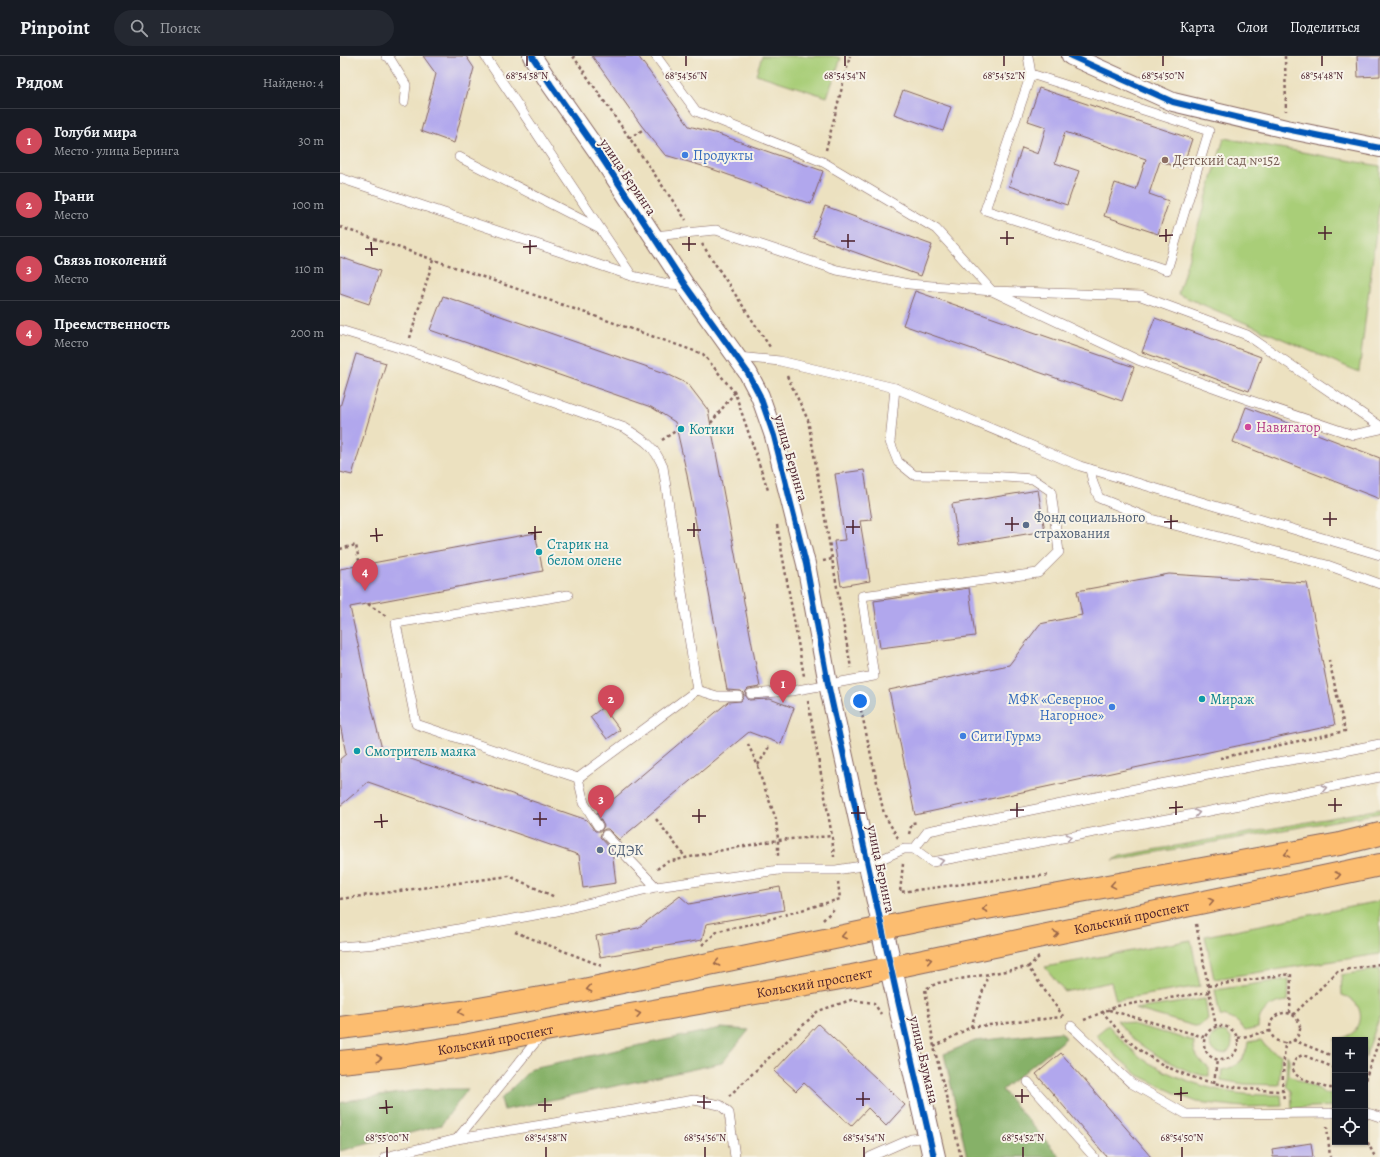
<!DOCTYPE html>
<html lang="ru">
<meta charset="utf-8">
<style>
:root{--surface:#171b24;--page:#242831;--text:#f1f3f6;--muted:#9ea1a6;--line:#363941;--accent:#d1495b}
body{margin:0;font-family:Alegreya,serif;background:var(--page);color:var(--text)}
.controls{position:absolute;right:12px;bottom:12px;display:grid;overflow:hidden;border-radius:0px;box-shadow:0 1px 3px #0004}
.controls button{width:36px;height:36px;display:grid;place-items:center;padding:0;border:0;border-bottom:1px solid var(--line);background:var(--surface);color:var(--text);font:20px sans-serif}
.you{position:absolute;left:520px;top:645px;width:14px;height:14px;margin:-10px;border:3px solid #fff;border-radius:50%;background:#1a73e8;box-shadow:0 0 0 6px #1a73e833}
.badge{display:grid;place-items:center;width:26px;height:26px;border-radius:50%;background:var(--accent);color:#fff;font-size:13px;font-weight:700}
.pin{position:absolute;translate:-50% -33px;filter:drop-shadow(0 1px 2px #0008)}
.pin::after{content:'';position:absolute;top:21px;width:14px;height:12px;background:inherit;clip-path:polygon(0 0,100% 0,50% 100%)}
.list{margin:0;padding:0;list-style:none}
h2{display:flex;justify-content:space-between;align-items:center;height:52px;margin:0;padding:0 16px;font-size:17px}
h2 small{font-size:13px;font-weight:400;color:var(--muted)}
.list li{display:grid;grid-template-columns:26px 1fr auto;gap:12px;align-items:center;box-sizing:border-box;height:64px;padding:0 16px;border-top:1px solid var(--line)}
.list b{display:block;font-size:15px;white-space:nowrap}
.list p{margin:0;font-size:13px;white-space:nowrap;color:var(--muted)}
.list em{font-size:13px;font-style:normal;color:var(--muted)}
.icon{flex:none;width:22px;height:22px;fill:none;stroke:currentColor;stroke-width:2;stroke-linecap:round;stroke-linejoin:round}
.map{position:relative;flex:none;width:1040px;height:1101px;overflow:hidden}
header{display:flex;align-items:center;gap:24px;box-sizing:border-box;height:56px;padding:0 20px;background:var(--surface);border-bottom:1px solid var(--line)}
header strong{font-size:19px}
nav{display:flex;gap:22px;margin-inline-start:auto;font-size:14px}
.search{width:280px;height:36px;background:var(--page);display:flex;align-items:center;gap:10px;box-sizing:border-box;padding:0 14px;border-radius:22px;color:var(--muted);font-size:15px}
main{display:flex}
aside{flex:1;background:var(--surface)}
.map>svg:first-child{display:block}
</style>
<header>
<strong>Pinpoint</strong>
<div class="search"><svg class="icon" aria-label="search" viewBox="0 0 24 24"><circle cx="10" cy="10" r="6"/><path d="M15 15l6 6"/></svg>Поиск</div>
<nav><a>Карта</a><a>Слои</a><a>Поделиться</a></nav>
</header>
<main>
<aside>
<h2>Рядом<small>Найдено: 4</small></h2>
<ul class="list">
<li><span class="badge">1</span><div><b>Голуби мира</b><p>Место · улица Беринга</p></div><em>30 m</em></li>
<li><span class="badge">2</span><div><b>Грани</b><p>Место</p></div><em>100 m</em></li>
<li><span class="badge">3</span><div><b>Связь поколений</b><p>Место</p></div><em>110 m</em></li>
<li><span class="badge">4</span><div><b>Преемственность</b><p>Место</p></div><em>200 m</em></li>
</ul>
</aside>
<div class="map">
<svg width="1040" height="1101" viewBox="0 0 1040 1101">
<rect width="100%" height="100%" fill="#f7f3e8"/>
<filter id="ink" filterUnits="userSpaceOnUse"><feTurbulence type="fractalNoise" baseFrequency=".025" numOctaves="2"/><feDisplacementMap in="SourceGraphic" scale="8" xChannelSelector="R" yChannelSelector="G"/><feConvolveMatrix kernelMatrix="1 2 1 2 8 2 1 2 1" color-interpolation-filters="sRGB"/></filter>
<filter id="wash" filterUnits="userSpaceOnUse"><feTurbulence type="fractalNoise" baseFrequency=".012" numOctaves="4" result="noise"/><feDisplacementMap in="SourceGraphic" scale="16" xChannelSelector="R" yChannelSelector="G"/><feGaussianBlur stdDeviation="0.9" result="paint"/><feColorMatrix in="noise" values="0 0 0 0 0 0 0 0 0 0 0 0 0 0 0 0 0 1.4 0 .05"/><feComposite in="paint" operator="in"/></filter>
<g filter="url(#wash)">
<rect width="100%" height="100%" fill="#ece1c0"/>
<g fill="#a9ce78" stroke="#7a7652">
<path d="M422,0H493L501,2L487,41L416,18Z"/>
<path d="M884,82L1040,110V142L1019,316L838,238Z"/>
<path d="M1040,753V757L773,804L780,800Z"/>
<path d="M1040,845V898L874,923L865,880Z"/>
<path d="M851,884L860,930L776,944L771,926L725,936L705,911Z"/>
<path d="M1040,913V960L1025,1002V984H995V983C1025,982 1030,947 1002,939L1001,919Z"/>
<path d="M949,923L948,945C933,946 918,954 918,972L905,975C899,965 891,961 880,960L875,934Z"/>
<path d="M865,943L868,963L858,971L795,953Z"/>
<path d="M777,964L854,985C852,996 860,1006 869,1012V1020C850,1020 806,995 791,981C786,976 781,970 777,964Z"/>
<path d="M768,969C780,982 792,996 806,1005C834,1022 872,1035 904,1038C917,1039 929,1039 941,1039L942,1050L903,1051L857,1046L837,1038L798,1019L775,999L756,979Z"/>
<circle cx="881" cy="987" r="11"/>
<path d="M921,984C926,992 932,996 941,999L939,1029L904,1028L881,1024L882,1014C898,1011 906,1003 908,986Z"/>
<path d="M947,999L949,1003V1019L979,1033L985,1038L995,1037V1050L952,1052L951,1035L946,1030Z"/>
</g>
<g fill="#86b168" stroke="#68684a">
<path d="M381,972L409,974L382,1007L164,1054L161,1043L192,1012Z"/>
<path d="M721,976L726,982L662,1034L720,1101H627L604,998L635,985Z"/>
<path d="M87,1033H128L101,1069L0,1095V1047L12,1044Z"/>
</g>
<g id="blocks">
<g fill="#b1a7ed">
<path d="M83,0H126L134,12L114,87L81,75L96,18Z"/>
<path d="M252,0H298L349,70L378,78L483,115L471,148L366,111L325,99L301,69Z"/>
<path d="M1017,0H1040V20L1018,21Z"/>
<path d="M699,32L852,83L842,113L820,105L809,138L829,145L818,178L764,160L775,127L796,134L806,103L725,76L715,107L739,115L727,149L669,130L682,92L698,98L706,71L688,65Z"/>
<path d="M563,34L611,51L603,75L554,58Z"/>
<path d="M485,150L592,189L581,220L473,181Z"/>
<path d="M0,201L40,215L29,248L0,238Z"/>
<path d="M575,235L794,311L782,345L563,269Z"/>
<path d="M103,240L325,317L348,328L368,354L420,631L408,633L406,635L405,639L409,644L430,643L454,652L441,688L409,676L279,784L268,773H265L262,775L260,781L272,794L276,827L243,832L239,799L28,726L0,750V703L6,698L0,668V513L195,477L203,515L10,551L31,649L42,693L247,764L255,775H261L264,770L257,757L388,646L401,645L404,640L403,637L401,635L387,634L346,414L335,366L311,351L90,274Z"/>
<path d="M815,262L921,301L909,335L802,296Z"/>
<path d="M16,298L46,307L12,419L0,416V351Z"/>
<path d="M906,351L1040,402V443L893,386Z"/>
<path d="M524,414L532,464L520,465L530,525L501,530L494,485L505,484L495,418Z"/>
<path d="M698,434L705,475L619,489L612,448Z"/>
<path d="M829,518L967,527L995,669L575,759L549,634L669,609L700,568L742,559L737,535Z"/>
<path d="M629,532L635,580L540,592L534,545Z"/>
<path d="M263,651L280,674L267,683L250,661Z"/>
<path d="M440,831L444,854L366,868L362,884L260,901L256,880L298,872L340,840L349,848Z"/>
<path d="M478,968L565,1049L546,1070L528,1052L511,1070L464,1027L456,1035L434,1015Z"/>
<path d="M721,997L799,1087L811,1101H767L696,1018Z"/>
<path d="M971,1087L973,1101H933L932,1093Z"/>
</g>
</g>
</g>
<g filter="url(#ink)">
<use href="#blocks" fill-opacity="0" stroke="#83635f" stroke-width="1"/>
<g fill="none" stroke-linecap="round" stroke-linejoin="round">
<defs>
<g id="service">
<path d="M46,0L49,1L66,29L64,46"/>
<path d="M145,0L292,220L328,228L345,229"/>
<path d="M316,0L356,55L483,106L596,173L652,235L801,240L907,279L1040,370"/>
<path d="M688,0L691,18L645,154L827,214L869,75L691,18"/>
<path d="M119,101L260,173"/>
<path d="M0,122L292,220"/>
<path d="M313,180L376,174L497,214L569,228L652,235L798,304L909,344L1013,379L1040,373"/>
<path d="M0,274L66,294L285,372C304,384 314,389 323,411L357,634L238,722"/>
<path d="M398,301L440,305L555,332L740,410L1040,499"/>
<path d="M750,413L753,427L759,442L811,463L987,509L1040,528"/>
<path d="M228,539L56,567L76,668L238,722L244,747L258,770"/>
<path d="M357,634L377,640H398"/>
<path d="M411,638L452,635L534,620L522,540L698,517L719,496L711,435L693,423L649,420L574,419L558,406L550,386L555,332"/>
<path d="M266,779L316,831"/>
<path d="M574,793L588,775L815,729L931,707L989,698L1040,688"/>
<path d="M0,891L36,888L217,855L316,831L439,814H496L528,809L564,793H574L592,806L870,755L1040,721"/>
<path d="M731,970L791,1027L846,1058L995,1057"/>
<path d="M688,1026L754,1101"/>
<path d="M1025,1057L1031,1058L1040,1061"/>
<path d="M117,1083L202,978"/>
<path d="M45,1101L117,1083L354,1044L380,1049L389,1057L395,1101"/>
<path d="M530,1101L571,1083L589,1081"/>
</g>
<g id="minor">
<path d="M192,0L211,29L260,99L345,229L408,317L420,340L434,380L466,508L488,628L542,873"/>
<path d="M731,0L833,46L946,73L1040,92"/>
</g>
<path id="tertiary" d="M542,873L594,1101"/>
<g id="primary">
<path d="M0,972L122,956L229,937L586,863L1000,788L1040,778"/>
<path id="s1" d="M0,1006L60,1000L129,989L205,974L512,920L1040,809"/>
</g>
</defs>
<use href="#service" stroke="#83635f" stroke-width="10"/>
<use href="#minor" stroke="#83635f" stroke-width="20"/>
<use href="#tertiary" stroke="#83635f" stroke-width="24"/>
<use href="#primary" stroke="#83635f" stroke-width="24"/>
<g stroke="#83635f" stroke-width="2.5" stroke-dasharray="3 3" stroke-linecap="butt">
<path d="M233,0L346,164"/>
<path d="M945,0L946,55"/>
<path d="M289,82L304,73"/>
<path d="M486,94L510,0"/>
<path d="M0,171L363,298L395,337L428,434"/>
<path d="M362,188L430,291"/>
<path d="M70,282L93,204"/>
<path d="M447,320L468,364L511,612"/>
<path d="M371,367L395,336"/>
<path d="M322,384L337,374"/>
<path d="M437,469L464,620"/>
<path d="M0,493L16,489L20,510"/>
<path d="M483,505L492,503"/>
<path d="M28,548L46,560"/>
<path d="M517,636L544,758L558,782"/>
<path d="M468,645L492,780L494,801"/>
<path d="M408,688L418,710L421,722L436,763L438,784V802"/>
<path d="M880,702L1005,675L989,604"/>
<path d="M418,709L430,689"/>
<path d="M316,763L346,802"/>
<path d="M569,778L572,767L578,766"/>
<path d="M563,808L560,836L647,825L710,819"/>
<path d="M317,813L327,806L383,794L438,784L492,780"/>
<path d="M0,843L169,820L215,841"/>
<path d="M483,864L495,852"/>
<path d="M856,868L876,970"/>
<path d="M175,876L262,910"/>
<path d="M362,889L378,875L416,867L500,843L498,826"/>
<path d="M688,911L699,901"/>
<path d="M868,930L951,918L950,958"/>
<path d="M769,954L864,981"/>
<path d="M762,955C770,965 778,975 787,983C827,1022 889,1034 943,1035L944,1045"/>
<circle cx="945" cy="972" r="15"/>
<path d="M953,959L998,915L1040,908"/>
<path d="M744,964L777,950L869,936"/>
<circle cx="881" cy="987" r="17"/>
<path d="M631,971L648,919"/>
<path d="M898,982L930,975"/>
<path d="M953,984L995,1001"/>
<path d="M594,991L631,971L722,961"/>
<path d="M995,1012L963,999C951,1003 949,1014 959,1021L987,1032H995"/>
<path d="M1025,1024L1040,982"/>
<path d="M874,1027L877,1004"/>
<path d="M942,1035L945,986"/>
<path d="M389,1040L478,955L511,944L534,947L541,958"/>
<path d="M987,1070L990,1101"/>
<path d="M1025,1081L1035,1101"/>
<path d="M621,1101L594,991L585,933L598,927L688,911L723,960"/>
</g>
<use href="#service" stroke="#fff" stroke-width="9"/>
<use href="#minor" stroke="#fff" stroke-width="18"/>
<use href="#tertiary" stroke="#fff" stroke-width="22"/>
<use href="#primary" stroke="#fcbd6f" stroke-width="22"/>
<defs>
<g id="cycleway">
<path d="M192,0L211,29L260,99L345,229L408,317L420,340L434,380L466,508L488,628L557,940L594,1101"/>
<path d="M731,0L833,46L946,73L1040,92"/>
</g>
</defs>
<use href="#cycleway" stroke="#f7f3e8" stroke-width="8"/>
<use href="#cycleway" stroke="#0057b8" stroke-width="6"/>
</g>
<defs><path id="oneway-chevron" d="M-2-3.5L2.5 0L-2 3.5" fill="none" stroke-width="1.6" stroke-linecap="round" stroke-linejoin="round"/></defs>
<g stroke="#ae9aa0">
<use href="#oneway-chevron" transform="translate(984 732) rotate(-11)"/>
<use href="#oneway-chevron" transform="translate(857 757) rotate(-11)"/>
<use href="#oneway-chevron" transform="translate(729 781) rotate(-11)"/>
<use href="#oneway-chevron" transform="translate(601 805) rotate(-11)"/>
</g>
<g stroke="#9a664a">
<use href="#oneway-chevron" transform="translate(947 798) rotate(170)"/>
<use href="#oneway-chevron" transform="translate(998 819) rotate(-12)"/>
<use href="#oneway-chevron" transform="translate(773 829) rotate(170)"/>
<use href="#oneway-chevron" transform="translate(871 845) rotate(-12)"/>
<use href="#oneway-chevron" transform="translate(645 853) rotate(170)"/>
<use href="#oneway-chevron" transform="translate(716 878) rotate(-12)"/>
<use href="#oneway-chevron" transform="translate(504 880) rotate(168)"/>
<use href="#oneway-chevron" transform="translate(589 904) rotate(-12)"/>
<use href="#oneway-chevron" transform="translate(377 907) rotate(169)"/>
<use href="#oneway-chevron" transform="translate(249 933) rotate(169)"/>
<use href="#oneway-chevron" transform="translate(121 956) rotate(171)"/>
<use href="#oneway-chevron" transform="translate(298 958) rotate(-10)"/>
<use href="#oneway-chevron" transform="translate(39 1002) rotate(-6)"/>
</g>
</g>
<path fill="none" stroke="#4a1f2b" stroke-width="1.5" d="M187,0V10M346,0V10M505,0V10M664,0V10M823,0V10M982,0V10M985,170V184M826,173V186M667,175V189M978,177H992M508,178V192M819,180L833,179M349,181V195M660,182H674M190,184V198M501,185H515M31,186L32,200M342,188H356M183,191L197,190M25,193H38M990,456V470M831,459V473M672,461V475M983,463H997M513,464V478M824,466L838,465M354,467V481M665,468H679M195,470V484M506,471H520M36,472L37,486M347,474H361M188,477L202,476M30,480L43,479M995,742V756M836,745V759M677,747V761M988,749H1002M518,750V764M829,752L843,751M359,753V767M670,754H684M200,756V770M511,757H525M41,758L42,772M352,760H366M193,763H207M34,766L48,765M841,1031V1045M682,1033V1047M523,1036V1050M834,1038L848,1037M364,1039V1053M675,1040H689M205,1042V1056M516,1043H530M46,1044L47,1058M357,1046H371M198,1049H212M39,1052L53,1051M47,1091V1101M206,1091V1101M365,1091V1101M524,1091V1101M683,1091V1101M842,1091V1101"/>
<g fill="#3f7fe0" stroke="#f7f3e8" stroke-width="1.5">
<circle cx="345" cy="99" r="4"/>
<circle cx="772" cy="651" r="4"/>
<circle cx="623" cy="680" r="4"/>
</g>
<circle fill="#8d6e63" stroke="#f7f3e8" stroke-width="1.5" cx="825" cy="104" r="4"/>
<circle fill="#d1479c" stroke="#f7f3e8" stroke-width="1.5" cx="908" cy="371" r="4"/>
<g fill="#0f9aa8" stroke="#f7f3e8" stroke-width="1.5">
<circle cx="341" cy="373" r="4"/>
<circle cx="199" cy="496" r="4"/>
<circle cx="862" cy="643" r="4"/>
<circle cx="17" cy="695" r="4"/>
</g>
<g fill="#5c6f8a" stroke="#f7f3e8" stroke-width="1.5">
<circle cx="686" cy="469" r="4"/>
<circle cx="260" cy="794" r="4"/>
</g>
<g text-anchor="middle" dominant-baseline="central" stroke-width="4" stroke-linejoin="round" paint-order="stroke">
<g font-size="14" fill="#366cbe" stroke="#f7f3e8" text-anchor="start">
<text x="353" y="99">Продукты</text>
<text x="764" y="643" text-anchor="end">МФК «Северное<tspan x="764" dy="16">Нагорное»</tspan></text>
<text x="631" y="680">Сити Гурмэ</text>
</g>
<g font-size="14" fill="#785e54" stroke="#f7f3e8" text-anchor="start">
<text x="833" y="104">Детский сад №152</text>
</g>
<g font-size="14" fill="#4a1f2b" stroke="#f7f3e8">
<text transform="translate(288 121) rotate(56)">улица Беринга</text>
<text transform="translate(451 402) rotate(74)">улица Беринга</text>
<text transform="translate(541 813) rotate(78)">улица Беринга</text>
<text stroke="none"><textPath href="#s1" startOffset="805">Кольский проспект</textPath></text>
<text stroke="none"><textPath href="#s1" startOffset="481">Кольский проспект</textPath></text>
<text stroke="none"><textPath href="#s1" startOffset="157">Кольский проспект</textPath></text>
<text transform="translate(584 1004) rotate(77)">улица Баумана</text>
</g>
<g font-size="14" fill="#b23c85" stroke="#f7f3e8" text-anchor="start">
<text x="916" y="371">Навигатор</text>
</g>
<g font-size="14" fill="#0d838f" stroke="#f7f3e8" text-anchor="start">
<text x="349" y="373">Котики</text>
<text x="207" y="488">Старик на<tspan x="207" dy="16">белом олене</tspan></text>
<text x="870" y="643">Мираж</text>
<text x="25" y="695">Смотритель маяка</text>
</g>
<g font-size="14" fill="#4e5e75" stroke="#f7f3e8" text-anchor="start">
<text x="694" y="461">Фонд социального<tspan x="694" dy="16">страхования</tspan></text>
<text x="268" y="794">СДЭК</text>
</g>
</g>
<g font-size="10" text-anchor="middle" fill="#4a1f2b" stroke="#f7f3e8" stroke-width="4" stroke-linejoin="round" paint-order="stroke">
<text x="187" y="23">68°54'58"N</text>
<text x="346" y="23">68°54'56"N</text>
<text x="505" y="23">68°54'54"N</text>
<text x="664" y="23">68°54'52"N</text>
<text x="823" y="23">68°54'50"N</text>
<text x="982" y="23">68°54'48"N</text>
<text x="47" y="1085">68°55'00"N</text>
<text x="206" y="1085">68°54'58"N</text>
<text x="365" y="1085">68°54'56"N</text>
<text x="524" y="1085">68°54'54"N</text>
<text x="683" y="1085">68°54'52"N</text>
<text x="842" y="1085">68°54'50"N</text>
</g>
</svg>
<div class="controls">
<button>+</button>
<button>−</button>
<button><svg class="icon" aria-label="locate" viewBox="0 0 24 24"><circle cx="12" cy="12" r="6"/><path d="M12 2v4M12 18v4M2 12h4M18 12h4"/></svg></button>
</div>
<div class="you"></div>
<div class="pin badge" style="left:443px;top:647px">1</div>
<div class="pin badge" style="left:271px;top:662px">2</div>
<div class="pin badge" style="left:261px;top:762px">3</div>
<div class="pin badge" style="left:25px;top:535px">4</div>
</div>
</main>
